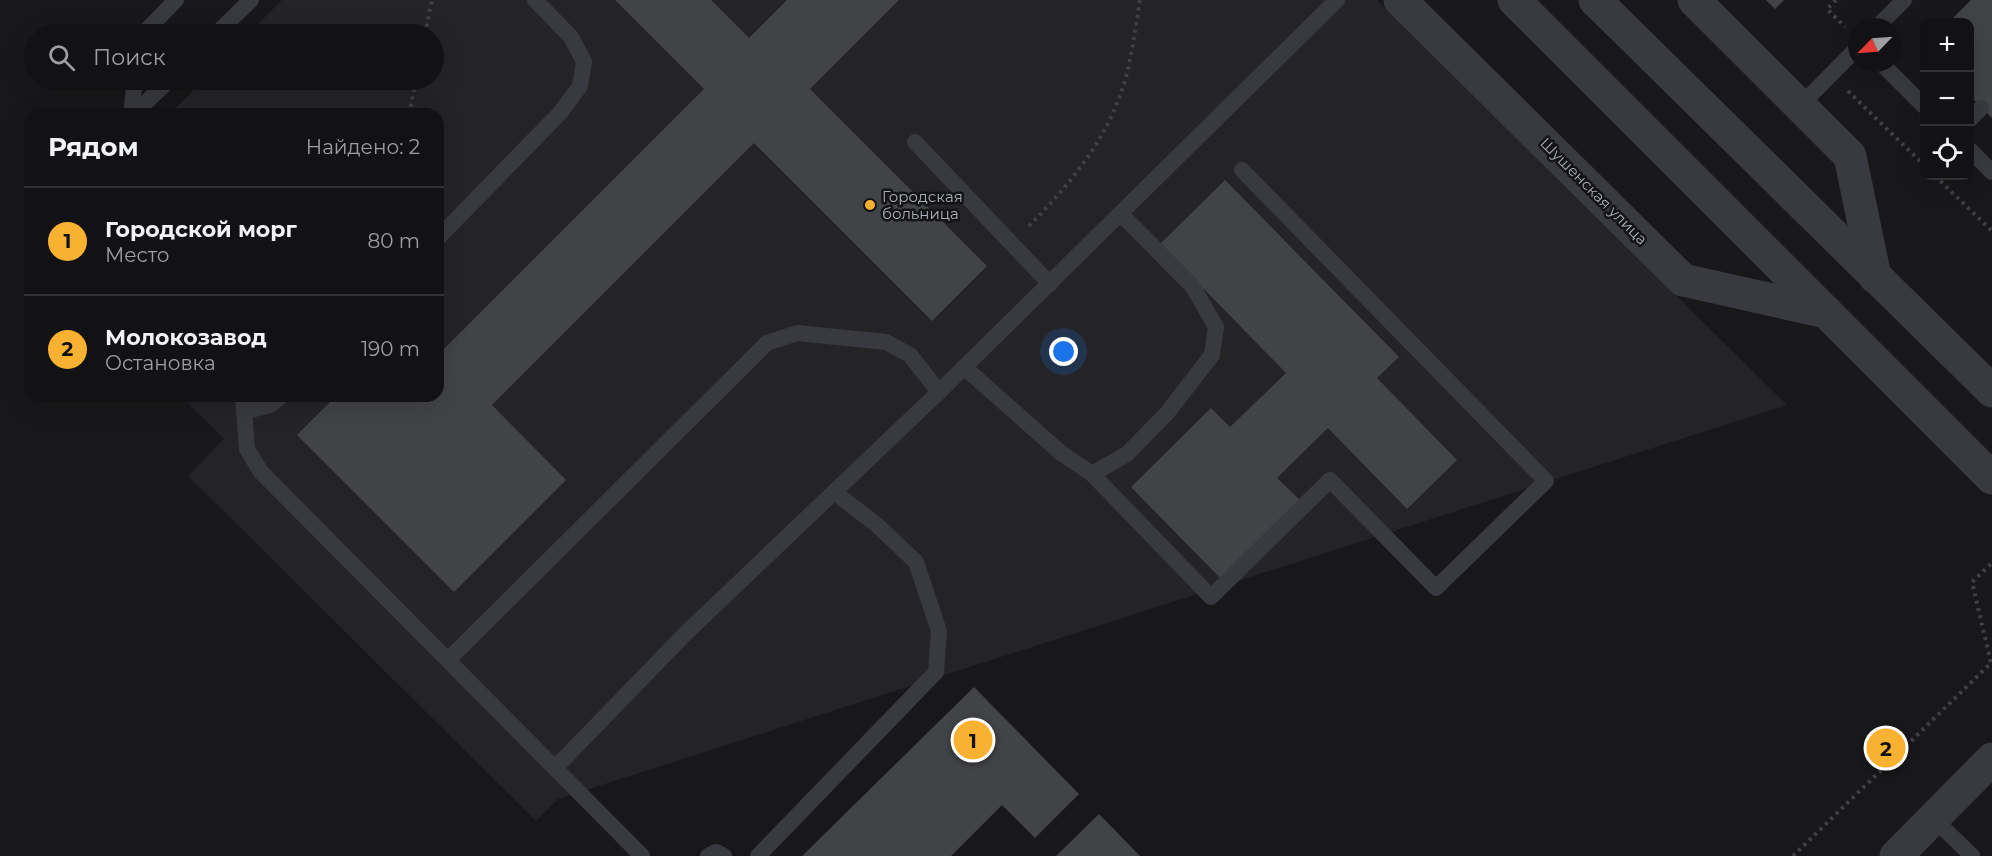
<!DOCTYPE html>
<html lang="ru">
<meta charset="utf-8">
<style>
:root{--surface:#121214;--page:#1f2022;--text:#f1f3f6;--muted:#9c9ea0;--line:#313234;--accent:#f9b131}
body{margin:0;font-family:Montserrat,sans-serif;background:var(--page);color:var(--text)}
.controls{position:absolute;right:18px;top:18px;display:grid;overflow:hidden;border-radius:12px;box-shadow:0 6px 24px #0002}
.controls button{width:54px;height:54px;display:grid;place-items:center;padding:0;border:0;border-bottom:2px solid var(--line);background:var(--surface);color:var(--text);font:30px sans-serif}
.compass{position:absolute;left:1848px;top:18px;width:54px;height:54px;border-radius:50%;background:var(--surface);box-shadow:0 6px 24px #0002;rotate:245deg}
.you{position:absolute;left:1064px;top:352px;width:21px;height:21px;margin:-15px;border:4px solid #fff;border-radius:50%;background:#1a73e8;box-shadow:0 0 0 9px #1a73e833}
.badge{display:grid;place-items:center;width:39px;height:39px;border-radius:50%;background:var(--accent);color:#111;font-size:20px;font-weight:700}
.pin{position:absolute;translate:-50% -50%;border:3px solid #fff;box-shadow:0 2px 6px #0006}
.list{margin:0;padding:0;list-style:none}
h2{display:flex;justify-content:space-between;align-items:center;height:78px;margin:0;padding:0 24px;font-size:26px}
h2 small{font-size:20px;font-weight:400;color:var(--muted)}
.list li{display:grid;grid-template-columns:39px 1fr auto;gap:18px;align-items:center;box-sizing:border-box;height:108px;padding:0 24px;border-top:2px solid var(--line)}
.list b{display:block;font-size:22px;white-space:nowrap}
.list p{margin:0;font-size:20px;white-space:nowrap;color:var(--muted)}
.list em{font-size:20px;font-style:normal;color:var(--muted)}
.icon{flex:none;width:33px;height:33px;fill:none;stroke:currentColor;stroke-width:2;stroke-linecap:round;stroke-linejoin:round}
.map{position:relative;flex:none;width:1992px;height:856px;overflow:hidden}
.search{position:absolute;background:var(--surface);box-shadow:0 6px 24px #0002;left:24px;top:24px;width:420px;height:66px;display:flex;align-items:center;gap:15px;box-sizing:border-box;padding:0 21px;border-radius:33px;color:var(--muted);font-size:22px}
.panel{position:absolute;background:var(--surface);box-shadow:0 6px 24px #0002;left:24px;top:108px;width:420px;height:294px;border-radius:18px}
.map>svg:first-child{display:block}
</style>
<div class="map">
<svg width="1992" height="856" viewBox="0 0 1992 856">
<rect width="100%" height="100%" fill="#18181a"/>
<path fill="#242427" d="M282,0H1377L1787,405L558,799L536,821L188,476L224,439L180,396H438V114H170L204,80H434V34H248Z"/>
<g fill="#424347">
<path d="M615,0H711L749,38L787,0H899L810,89L987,266L932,321L754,143L492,405L566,480L454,592L297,435L336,396H438V350L441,352L704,89Z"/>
<path d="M1766,0H1784L1775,9Z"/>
<path d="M1971,0H1992V118L1970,96V22H1949Z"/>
<path d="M1225,180L1399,357L1377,378L1457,460L1407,509L1328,428L1277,478L1300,500L1220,578L1131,487L1211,408L1230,427L1286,373L1160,244Z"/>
<path d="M974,687L1079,794L1035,838L1002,805L951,856H802Z"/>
<path d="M1099,814L1140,856H1056Z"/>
</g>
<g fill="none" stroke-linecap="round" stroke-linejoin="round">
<g stroke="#3f4146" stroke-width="4" stroke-dasharray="3 4.5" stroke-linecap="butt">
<path d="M1836,0L1827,9L1845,27"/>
<path d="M425,34L432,0"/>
<path d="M1848,91L1924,165"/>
<path d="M409,114L416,80"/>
<path d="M1935,176L1992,231"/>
<path d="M1029,226C1073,181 1111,135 1127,73C1133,49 1136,24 1140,0"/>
<path d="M1793,856L1991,663L1972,582L1992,563"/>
</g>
<g stroke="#393a3f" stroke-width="16">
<path d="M1877,27L1904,0"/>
<path d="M143,34L176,0"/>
<path d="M216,34L251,0"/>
<path d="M1881,63L1924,106"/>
<path d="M1800,106L1857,48"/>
<path d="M131,114L135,80"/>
<path d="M134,114L169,80"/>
<path d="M1970,119L1981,108"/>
<path d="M915,142L1050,284"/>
<path d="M1970,150L1992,172"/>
<path d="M438,238L560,113L580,86L584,62L571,37L535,0"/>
<path d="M964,367L1061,453L1092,474L1127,454L1167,413L1212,355L1216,327L1193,287L1121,214"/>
<path d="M243,396L247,449L261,472L642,856"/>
<path d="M244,412L270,405L281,396"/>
<path d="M1092,474L1211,597L1330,480L1436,588L1546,481L1242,170"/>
<path d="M449,659L767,343L797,333L886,342L910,355L939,392"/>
<path d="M555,768L686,633L939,392L1337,0"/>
<path d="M1933,818L1972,856"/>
<path d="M708,856L716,852L724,856"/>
<path d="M758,856L936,672L939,631L916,562L877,525L834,492"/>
</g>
<g stroke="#393a3f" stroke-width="33">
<path d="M1400,0L1683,280L1826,312"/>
<path d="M1694,0L1850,156L1875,277"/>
</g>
<g stroke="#393a3f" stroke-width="33">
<path d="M1514,0L1992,478"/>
<path d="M1595,0L1992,391"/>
<path d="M1896,856L1992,759"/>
</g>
</g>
<circle fill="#f9b131" stroke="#131315" stroke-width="2" cx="870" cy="205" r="6"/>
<g text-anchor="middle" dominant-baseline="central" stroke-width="5" stroke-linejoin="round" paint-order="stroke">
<g font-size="15" fill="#aaafba" stroke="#131315">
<text transform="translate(1594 191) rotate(45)">Шушенская улица</text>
</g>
<g font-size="15" fill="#aaafba" stroke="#131315" text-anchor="start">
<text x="882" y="196">Городская<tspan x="882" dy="17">больница</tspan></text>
</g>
</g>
</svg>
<div class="controls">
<button>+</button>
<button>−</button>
<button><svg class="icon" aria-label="locate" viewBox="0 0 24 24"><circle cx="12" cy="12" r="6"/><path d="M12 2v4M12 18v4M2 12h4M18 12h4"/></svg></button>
</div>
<svg class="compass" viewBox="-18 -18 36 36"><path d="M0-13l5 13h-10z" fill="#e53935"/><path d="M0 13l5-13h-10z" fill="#9c9ea0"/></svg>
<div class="you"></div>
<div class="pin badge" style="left:973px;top:740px">1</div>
<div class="pin badge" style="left:1886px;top:748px">2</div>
<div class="search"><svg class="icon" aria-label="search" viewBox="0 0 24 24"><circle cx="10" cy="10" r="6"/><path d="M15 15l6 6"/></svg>Поиск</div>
<section class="panel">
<h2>Рядом<small>Найдено: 2</small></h2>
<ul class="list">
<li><span class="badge">1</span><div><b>Городской морг</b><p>Место</p></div><em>80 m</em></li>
<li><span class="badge">2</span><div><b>Молокозавод</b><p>Остановка</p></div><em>190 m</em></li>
</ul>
</section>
</div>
